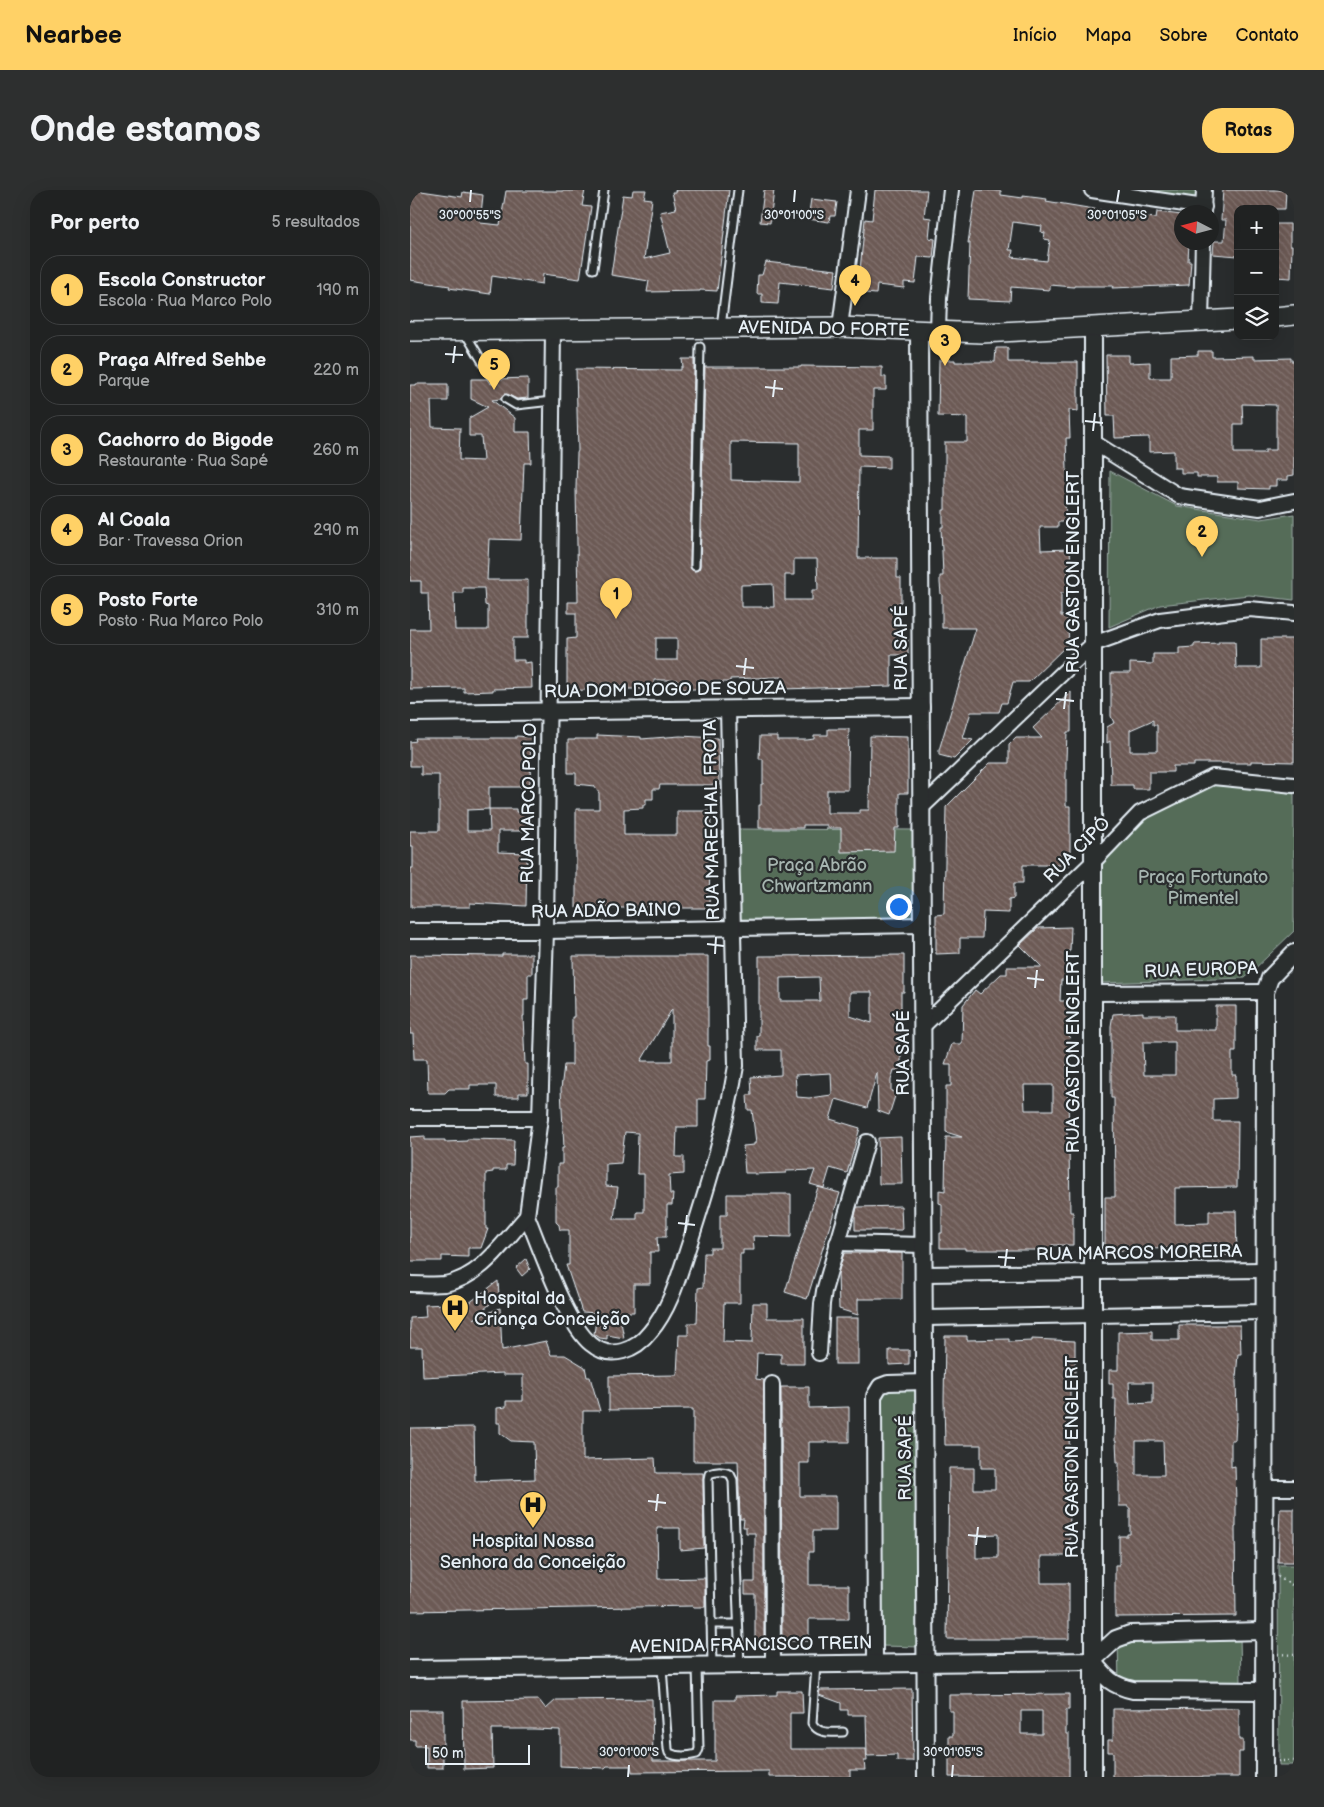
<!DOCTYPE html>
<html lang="pt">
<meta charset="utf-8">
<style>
:root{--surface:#202222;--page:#2d2f2f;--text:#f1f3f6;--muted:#a2a4a5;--line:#3d3f40;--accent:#ffd166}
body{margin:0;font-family:"Balsamiq Sans",sans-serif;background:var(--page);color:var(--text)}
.controls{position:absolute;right:15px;top:15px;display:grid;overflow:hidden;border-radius:10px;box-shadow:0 5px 20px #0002}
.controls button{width:45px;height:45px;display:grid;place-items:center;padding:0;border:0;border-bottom:1px solid var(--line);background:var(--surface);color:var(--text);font:25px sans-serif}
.compass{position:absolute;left:764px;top:15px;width:45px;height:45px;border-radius:50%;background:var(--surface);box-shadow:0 5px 20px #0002;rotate:276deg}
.scale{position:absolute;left:15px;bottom:12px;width:105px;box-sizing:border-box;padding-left:5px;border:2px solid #e8f1f8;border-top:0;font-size:14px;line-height:18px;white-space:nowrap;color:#e8f1f8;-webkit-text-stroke:4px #2a2d2e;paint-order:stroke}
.you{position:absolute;left:488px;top:716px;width:18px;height:18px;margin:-12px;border:4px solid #fff;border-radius:50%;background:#1a73e8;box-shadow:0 0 0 8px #1a73e833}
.badge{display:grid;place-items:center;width:32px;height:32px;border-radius:50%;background:var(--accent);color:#111;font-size:16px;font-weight:700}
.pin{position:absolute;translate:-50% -41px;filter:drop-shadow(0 1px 2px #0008)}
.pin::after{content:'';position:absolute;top:26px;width:18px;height:15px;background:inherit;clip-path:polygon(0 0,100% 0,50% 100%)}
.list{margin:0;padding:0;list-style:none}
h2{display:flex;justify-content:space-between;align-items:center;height:65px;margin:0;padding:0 20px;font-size:21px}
h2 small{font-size:16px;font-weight:400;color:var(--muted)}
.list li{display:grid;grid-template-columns:32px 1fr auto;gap:15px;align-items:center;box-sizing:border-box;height:70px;margin:0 10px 10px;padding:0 10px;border:1px solid var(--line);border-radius:20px}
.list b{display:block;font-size:19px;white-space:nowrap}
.list p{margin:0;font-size:16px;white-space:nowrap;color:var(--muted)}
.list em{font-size:16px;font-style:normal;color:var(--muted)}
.icon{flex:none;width:28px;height:28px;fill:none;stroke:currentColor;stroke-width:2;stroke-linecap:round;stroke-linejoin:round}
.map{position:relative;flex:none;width:884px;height:1587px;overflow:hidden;border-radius:20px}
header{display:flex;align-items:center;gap:30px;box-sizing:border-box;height:70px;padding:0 25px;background:var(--accent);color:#111}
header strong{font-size:24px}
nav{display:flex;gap:28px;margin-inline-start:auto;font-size:18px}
.intro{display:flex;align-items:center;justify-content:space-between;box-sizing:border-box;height:120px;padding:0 30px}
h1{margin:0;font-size:35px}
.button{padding:12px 22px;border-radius:20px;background:var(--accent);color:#111;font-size:18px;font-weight:700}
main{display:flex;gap:30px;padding:0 30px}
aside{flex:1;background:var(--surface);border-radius:20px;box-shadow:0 5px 20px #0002}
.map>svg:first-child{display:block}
</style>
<header>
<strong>Nearbee</strong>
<nav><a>Início</a><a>Mapa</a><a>Sobre</a><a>Contato</a></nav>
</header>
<div class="intro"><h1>Onde estamos</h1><a class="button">Rotas</a></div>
<main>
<aside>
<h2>Por perto<small>5 resultados</small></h2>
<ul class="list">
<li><span class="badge">1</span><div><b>Escola Constructor</b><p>Escola · Rua Marco Polo</p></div><em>190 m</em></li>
<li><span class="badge">2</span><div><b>Praça Alfred Sehbe</b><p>Parque</p></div><em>220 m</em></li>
<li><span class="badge">3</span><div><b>Cachorro do Bigode</b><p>Restaurante · Rua Sapé</p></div><em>260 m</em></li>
<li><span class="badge">4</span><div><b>Al Coala</b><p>Bar · Travessa Orion</p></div><em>290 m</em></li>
<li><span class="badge">5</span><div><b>Posto Forte</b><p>Posto · Rua Marco Polo</p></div><em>310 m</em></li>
</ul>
</aside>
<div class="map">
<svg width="884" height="1587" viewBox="0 0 884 1587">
<defs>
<pattern id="building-back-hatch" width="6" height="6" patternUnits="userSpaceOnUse" patternTransform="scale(1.25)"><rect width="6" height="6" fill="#6c5a55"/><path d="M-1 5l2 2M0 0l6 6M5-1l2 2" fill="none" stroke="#81726e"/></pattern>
</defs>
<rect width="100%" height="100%" fill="#2a2d2e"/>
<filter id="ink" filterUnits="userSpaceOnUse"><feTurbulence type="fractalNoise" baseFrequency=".02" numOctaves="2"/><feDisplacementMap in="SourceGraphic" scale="10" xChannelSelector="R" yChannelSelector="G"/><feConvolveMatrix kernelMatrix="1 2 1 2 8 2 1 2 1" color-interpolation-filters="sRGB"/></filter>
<g filter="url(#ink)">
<g fill="#556c59" stroke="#9eaea8">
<path d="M727,0H787L786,9Z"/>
<path d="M700,281L767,316L851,329L884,324V410L839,405L750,415L699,437Z"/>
<path d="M804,590L884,604V741L835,788L692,793L691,673L731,627Z"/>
<path d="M324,639L509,640V732L327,729Z"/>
<path d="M509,1196L511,1457L471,1456L469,1208L481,1198Z"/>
<path d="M868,1375H884V1575H869Z"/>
<path d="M830,1446L831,1492L709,1495L708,1449Z"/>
</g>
<g fill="url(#building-back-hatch)" stroke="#e8f1f8" fill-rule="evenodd">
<path d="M0,0H12L11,1L52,7L53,2L73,5L70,33L90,35L96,1H163L164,0H175L172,16L181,17L170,89L133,84L132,94L82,86L80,104L39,98L40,96L0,90Z"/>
<path d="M223,0H236L234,8L242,9L234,69L260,63L250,22L266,19L262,2H266L265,0H319L307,101L290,100V101L237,102L239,91L201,85L213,5L222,6Z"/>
<path d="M354,0H364L360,33L350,32Z"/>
<path d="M465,0H517L514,27L521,28L519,48L525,49L523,68L508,67L505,93L494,92V98L467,95L466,104L445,102L446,90L449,91L455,29L462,30Z"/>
<path d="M566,0L591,1V5L613,8V6L637,9L636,11L726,26L746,28L747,22L772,25V52H779L778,71H781L779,95L702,98L703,96H664V97L640,95V100L601,97L600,111L558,109L560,53H558ZM603,32L632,36L631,42L635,43L634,49L640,50L637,71L602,67L603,60H599Z"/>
<path d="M813,0H876L875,19H828V66L803,64L804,51H814L816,30H811Z"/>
<path d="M401,9L427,12L425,26H420L419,32L398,29Z"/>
<path d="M865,34H880V56H882L881,88L865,87Z"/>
<path d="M356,72L426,80L424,98L370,92L368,114L352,113V104H347L348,85H352Z"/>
<path d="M586,158H598V172H668V221L659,220L660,248H656L658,311H655L656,332H648V337H630L631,360L660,359L661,375H658V403H651V426H657L659,453L619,492H603L597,513H592L589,522H561L553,548L563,550L544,569L529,565V560L566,438H532V404H531L530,393V386H533L531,337H533V320H535V252H557V227L528,226L529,170H545V172H585Z"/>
<path d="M788,161H802V167L844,166V169L881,168V171H884V285L878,286V290H866V296H859V299L828,298V292H807V287H787V283H771V278H764V261L739,262V247L705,248L704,226H697L696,165H719V173L740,172V188H761V166L788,165ZM832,214L866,215V260H855V263H824V234H833Z"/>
<path d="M272,169H284V177L280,376L281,379L284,381L288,380L290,376L295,177H391V176L472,177V187H476V200H463V240H449V265L479,266V278L449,277L448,368H487V388H491V412H489V448H498V465H481V496L371,499V487L320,489V492H306L305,495H288V499H267V490H244V499H217V497H176V500L157,501V449L166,448V423H158V412H168L166,298L167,263L168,261L166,179L271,180V177H273ZM321,252L389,253V292L321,290ZM384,369H407L408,400H402V410H375V385H384ZM363,394L364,417H331V395ZM246,448H267V470H246Z"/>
<path d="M118,188V208L107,209L96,204L92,206L91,209L82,210L105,228V242H120L121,273H114L111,350L79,349L77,390H118V448H103V470H114V473L121,472L122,498L83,499V501L54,502V498L0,499V439H19L18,403H11V391H0V195H6V194H38V211H21L22,237L50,238L49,270L73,271L71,246H59V228L78,217L61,209V189H77L83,194L86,193L88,189ZM53,398H74L75,415L78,416V440H45L44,403H53Z"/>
<path d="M851,449H884V572L841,571V573H784V576H763V582H739V599H723V595H701L700,551L697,553V537L704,533L701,526V483H720V473L743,474V464H769V458L784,457V454L809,453V451H825L826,478H851ZM743,530V535H747V561H720V540Z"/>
<path d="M661,502V542H657L656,570V616H660V675H613V693H604V708L599,709V723L573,722L572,748H550V763L526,764V725L534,724L536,617L580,573H599V555L606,548H632L623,538Z"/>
<path d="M418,539H439L438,578V600H417V623H450V620H459L460,546L498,547V603H489V638H485L484,661L431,662V638H417V635H393V638H349V615H351V594H353V569H349L350,546H367V550H397L404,549V545H418Z"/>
<path d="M187,545L231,547V549L270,546L308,548L309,595H250L249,599H243V609H236V615H233V618L214,619V645H267V621H301L299,718H166V619H189V603L184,596L166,594V583H158V550H165V549H187Z"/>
<path d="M106,546L121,547L120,597H79V619L57,620V641H80L79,619H106V622H116V629H121V641H88V662L117,663L116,716L60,713V717H1V678H3V656H0V641H29V585H11V576H0V552L6,551L5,548H106Z"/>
<path d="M661,737L660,761H658L656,790H651L650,811H659L660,874H657V894L659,936H657V957H659L660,1022H663V1055H642V1060H555V1058H530V1043H532V1014L529,1013V1000L535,1001L536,947H552L536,942V896H541V874H535L542,854H552L553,815L565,800L570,804L591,784H597V777H632L610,755L628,738ZM614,895H643V920H615Z"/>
<path d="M92,764H122V784H118V810H114V826H113L115,874H118V903H109V907H86V895H60V899H39L35,903H18L17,869H4L3,844H0V765L92,766Z"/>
<path d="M494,765V802H491V880H484L481,890V901L486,903L479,925L468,921L467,883L457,918L426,909L420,929L450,938L437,983L420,978L414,998L400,994L405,980L376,981V983L345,984V983H335L333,956L344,955V953H346L342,920H338L337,905H342L341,887L371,885V860H347V846H349V766ZM409,787L410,811H370V788ZM440,802H462V833L440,826ZM421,883L422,905L399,908L387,907L385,885Z"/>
<path d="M163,766H298V856H300V870L296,871L295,909H288V937H267L266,967H274V984L259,985L260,1004H263L262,1015H257V1039H256V1047H247L248,1062H240V1094H224V1122H209L214,1148L197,1145V1149L190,1148L184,1144L187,1123L172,1122L156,1075H159V1040H150L149,1035L146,1032V997H148V974H152V958H154L151,899L154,875H162V827H164ZM262,819V871H231ZM215,942L228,943L227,984H234V1022H227V1029H204L208,997L196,996V974L211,973Z"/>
<path d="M806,816H826V862H822V885H826V908L803,909V931H828L827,997L765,998V1034L799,1033V1021H826L827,1065H790V1059L765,1058L695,1061V1007H705L704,908H701V836L703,824L733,822V825H765V840H806ZM733,852H765V885H734Z"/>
<path d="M15,946V950H35V952L57,951V949L104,950L103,975H96V980H83V982L76,983V1039H78L71,1058H58V1067L32,1066V1071H0V947Z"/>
<path d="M491,947L492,994H469L468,948Z"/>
<path d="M408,997L430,1003L397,1109L375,1102Z"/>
<path d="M317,1004H381V1047L343,1046L344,1060H333V1064H330V1113H314L313,1152L342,1153L343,1113H357V1128H394V1174H371V1164L347,1163L346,1189L354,1190V1451H345V1404H335V1392H345V1343H336V1337H333L334,1329H330L328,1271H283V1219L199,1220V1186L267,1185L269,1145H278V1133H287L288,1098L293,1097L294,1063H300V1058H310V1025H317Z"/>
<path d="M491,1016L492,1040H445V1026L447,1017Z"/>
<path d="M434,1063H492V1109H448V1125L429,1119L428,1083Z"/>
<path d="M116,1069L120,1079L112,1086L106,1078Z"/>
<path d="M88,1091L89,1106L63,1129L90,1118L92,1160L136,1151L141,1165H155L175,1177L177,1187H180L190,1221H173V1270L245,1268L246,1283H293L294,1358L270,1360V1338H247L248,1389L295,1388V1417H283V1416L0,1421V1238L64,1237L65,1291L125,1289L124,1252L101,1251L90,1243V1233H87V1218L96,1217V1211H113V1185H93V1183L13,1187L12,1157H0V1128L16,1127L15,1115L59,1113Z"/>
<rect x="425" y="1128" width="23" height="46"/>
<path d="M769,1135H830L831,1164H828L826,1188L827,1230H826L825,1250H821V1277L825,1276L826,1313V1337H825L826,1426L705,1427V1375H709V1346H717V1344H720V1318H718V1316H709V1272H707L706,1251H705L706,1209H703V1194H699V1180H708V1142L742,1141V1150H769ZM719,1192H743V1213L720,1214ZM726,1251H753L754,1285H726Z"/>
<path d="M535,1146H557V1150L599,1149V1152L622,1151V1149L665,1151V1186H660V1210H659L660,1366H631V1393H659V1449H537L539,1278H564V1299H585V1278H571V1255H535L534,1211ZM588,1344V1368H566V1345Z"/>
<path d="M479,1160H499V1174L479,1175Z"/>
<path d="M371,1197H399V1218L439,1217V1252H399V1273H390V1306H426V1341H403V1362H399V1395H439V1429H399V1451H372Z"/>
<path d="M870,1319H884V1372H868Z"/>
<path d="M502,1499L503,1571H487V1565L457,1566L456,1525H438V1520H431V1513L409,1505L410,1500Z"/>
<path d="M367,1501H392L393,1523H380V1559H456L457,1571H454L455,1580H440V1587H359V1581L222,1582L221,1576H197L195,1578L150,1576V1540L124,1539H82L83,1578L54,1579L53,1511L129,1510L136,1519L146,1510L242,1509L243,1571H305V1510H325V1506L367,1505Z"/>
<path d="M659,1504V1520H656V1544H659V1587H539V1546H543V1521H539V1505ZM611,1521H632V1544H611Z"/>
<path d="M829,1518V1550H833V1562H829V1587H703V1562H698V1550H703V1519Z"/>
<path d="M0,1520H33V1578H17V1556H5V1550H0Z"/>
</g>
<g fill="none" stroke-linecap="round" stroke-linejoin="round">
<defs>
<g id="service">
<path d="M183,79L194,0"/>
<path d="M311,137L328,0"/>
<path d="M55,143L83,189"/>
<path d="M96,209L106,215L142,211"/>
<path d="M285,376L290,157"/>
<path d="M301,1434H328"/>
<path d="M406,1474L402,1533C409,1545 421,1542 433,1542"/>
<path d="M302,1475L298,1289L299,1284C306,1281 313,1281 320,1284L323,1290L330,1475"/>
<path d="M252,1477L258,1559L259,1563C267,1567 279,1566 287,1564L289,1559L287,1476"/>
</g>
<g id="minor">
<path d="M682,0L794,17"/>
<path d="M793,22L794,0"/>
<path d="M791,131L793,52"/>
<path d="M430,137L448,0"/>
<path d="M528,141L529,108L541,0"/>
<path d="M683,252L769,306L850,318L884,311"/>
<path d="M512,617L683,454L750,430L839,419L884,423"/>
<path d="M0,741H136L513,735"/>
<path d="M683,803L855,802"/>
<path d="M513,836L683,672L730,623L803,587L884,595"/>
<path d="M0,928H130"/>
<path d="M117,1026L130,928L136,741L143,141"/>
<path d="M117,1026C130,1057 156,1134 181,1154C201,1171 226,1160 240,1142C261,1118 270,1082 280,1052C299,993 316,936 326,876L318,519"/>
<path d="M427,1053L514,1055"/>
<path d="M514,1084L854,1080"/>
<path d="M0,1094C11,1094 24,1095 35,1094C72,1087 94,1051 117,1026"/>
<path d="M515,1128L854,1122"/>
<path d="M409,1163L412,1114L414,1101L457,952"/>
<path d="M362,1194L363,1475"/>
<path d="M855,1298H884"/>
<path d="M465,1474L464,1206L470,1196L478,1193L515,1192"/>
</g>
<g id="tertiary">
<path d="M509,140L516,1587"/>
<path d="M0,523L511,517"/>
<path d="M682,1471C696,1488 701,1495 723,1500L854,1501"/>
<path d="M0,1479L682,1471L706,1449L720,1444L854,1441"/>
<path d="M683,1587V138"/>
<path d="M854,1587L855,802L860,788L884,763"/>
</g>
<g id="secondary">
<path d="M865,127L884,125"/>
<path d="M0,141L430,137L572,143L828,129"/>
</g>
</defs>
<use href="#service" stroke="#e8f1f8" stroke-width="11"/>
<use href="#minor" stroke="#e8f1f8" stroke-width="18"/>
<use href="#tertiary" stroke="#e8f1f8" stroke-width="20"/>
<use href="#secondary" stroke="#e8f1f8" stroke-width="22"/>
<g stroke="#e8f1f8" stroke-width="2.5" stroke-dasharray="1 4" stroke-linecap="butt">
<path d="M868,1387L884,1396"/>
<path d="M868,1464L884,1465"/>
<path d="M868,1571H884"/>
</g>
<use href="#service" stroke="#2a2d2e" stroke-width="7"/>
<use href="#minor" stroke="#2a2d2e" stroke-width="14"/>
<use href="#tertiary" stroke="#2a2d2e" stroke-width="16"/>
<use href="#secondary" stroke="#2a2d2e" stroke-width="19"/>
</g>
</g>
<path fill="none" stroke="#e8f1f8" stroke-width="2" d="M60,12L61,0M384,12L385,0M707,12L709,0M35,164L53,165M43,173L45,156M355,197L373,199M363,207L365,190M675,231L693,233M683,241L685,223M326,476L344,478M334,485L336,468M646,509L664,511M654,519L656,502M297,754L314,756M305,764L306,747M617,788L634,790M625,798L627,780M268,1033L285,1035M275,1043L277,1025M588,1067L605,1068M595,1076L597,1059M238,1311L256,1313M246,1321L248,1304M558,1345L576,1347M566,1355L568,1337M218,1587L219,1575M542,1587L543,1575"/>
<defs>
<symbol id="hospital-pin" viewBox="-11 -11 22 30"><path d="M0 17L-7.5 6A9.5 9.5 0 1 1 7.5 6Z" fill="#ffd166" stroke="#2a2d2e"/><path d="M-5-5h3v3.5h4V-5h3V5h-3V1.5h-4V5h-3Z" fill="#111"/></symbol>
</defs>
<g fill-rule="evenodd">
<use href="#hospital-pin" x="29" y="1102" width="32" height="43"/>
<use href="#hospital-pin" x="107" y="1299" width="32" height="43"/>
</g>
<g text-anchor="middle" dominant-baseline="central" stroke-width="4.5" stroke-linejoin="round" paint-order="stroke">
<g font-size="18" fill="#e8f1f8" stroke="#2a2d2e">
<text transform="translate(414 139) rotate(1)">AVENIDA DO FORTE</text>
<text transform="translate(663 382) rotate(-90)">RUA GASTON ENGLERT</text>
<text transform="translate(491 458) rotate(-90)">RUA SAPÉ</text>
<text transform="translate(255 500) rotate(-1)">RUA DOM DIOGO DE SOUZA</text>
<text transform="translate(119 613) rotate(-89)">RUA MARCO POLO</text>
<text transform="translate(302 630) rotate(-91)">RUA MARECHAL FROTA</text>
<text transform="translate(667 660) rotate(-45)">RUA CIPÓ</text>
<text transform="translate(196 721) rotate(-1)">RUA ADÃO BAINO</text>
<text transform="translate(791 780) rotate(-2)">RUA EUROPA</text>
<text transform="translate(663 862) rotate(-90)">RUA GASTON ENGLERT</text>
<text transform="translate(493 863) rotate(-90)">RUA SAPÉ</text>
<text transform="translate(729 1063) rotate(-1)">RUA MARCOS MOREIRA</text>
<text transform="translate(662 1267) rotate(-90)">RUA GASTON ENGLERT</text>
<text transform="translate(495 1268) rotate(-90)">RUA SAPÉ</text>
<text transform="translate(341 1455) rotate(-1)">AVENIDA FRANCISCO TREIN</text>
</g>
<g font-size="18" fill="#a6b5b0" stroke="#2a2d2e">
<text x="407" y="675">Praça Abrão<tspan x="407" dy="21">Chwartzmann</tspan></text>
<text x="793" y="687">Praça Fortunato<tspan x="793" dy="21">Pimentel</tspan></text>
</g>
<g font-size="18" fill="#e8f1f8" stroke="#2a2d2e" text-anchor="start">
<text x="64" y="1108">Hospital da<tspan x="64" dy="21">Criança Conceição</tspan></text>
<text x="123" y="1351" text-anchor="middle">Hospital Nossa<tspan x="123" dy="21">Senhora da Conceição</tspan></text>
</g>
</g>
<g font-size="12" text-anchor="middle" fill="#e8f1f8" stroke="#2a2d2e" stroke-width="4.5" stroke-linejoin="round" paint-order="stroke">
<text x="60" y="29">30°00'55"S</text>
<text x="384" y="29">30°01'00"S</text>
<text x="707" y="29">30°01'05"S</text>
<text x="219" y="1566">30°01'00"S</text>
<text x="543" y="1566">30°01'05"S</text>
</g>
</svg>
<div class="controls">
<button>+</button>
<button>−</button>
<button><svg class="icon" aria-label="layers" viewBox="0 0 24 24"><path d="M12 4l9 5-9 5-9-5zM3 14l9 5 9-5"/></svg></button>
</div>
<svg class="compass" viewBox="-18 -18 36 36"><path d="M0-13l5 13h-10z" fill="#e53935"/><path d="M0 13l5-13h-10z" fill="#a2a4a5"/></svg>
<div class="scale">50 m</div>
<div class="you"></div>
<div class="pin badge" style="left:206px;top:429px">1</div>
<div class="pin badge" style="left:792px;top:367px">2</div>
<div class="pin badge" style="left:535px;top:176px">3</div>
<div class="pin badge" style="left:445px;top:116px">4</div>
<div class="pin badge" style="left:84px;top:200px">5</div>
</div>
</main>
